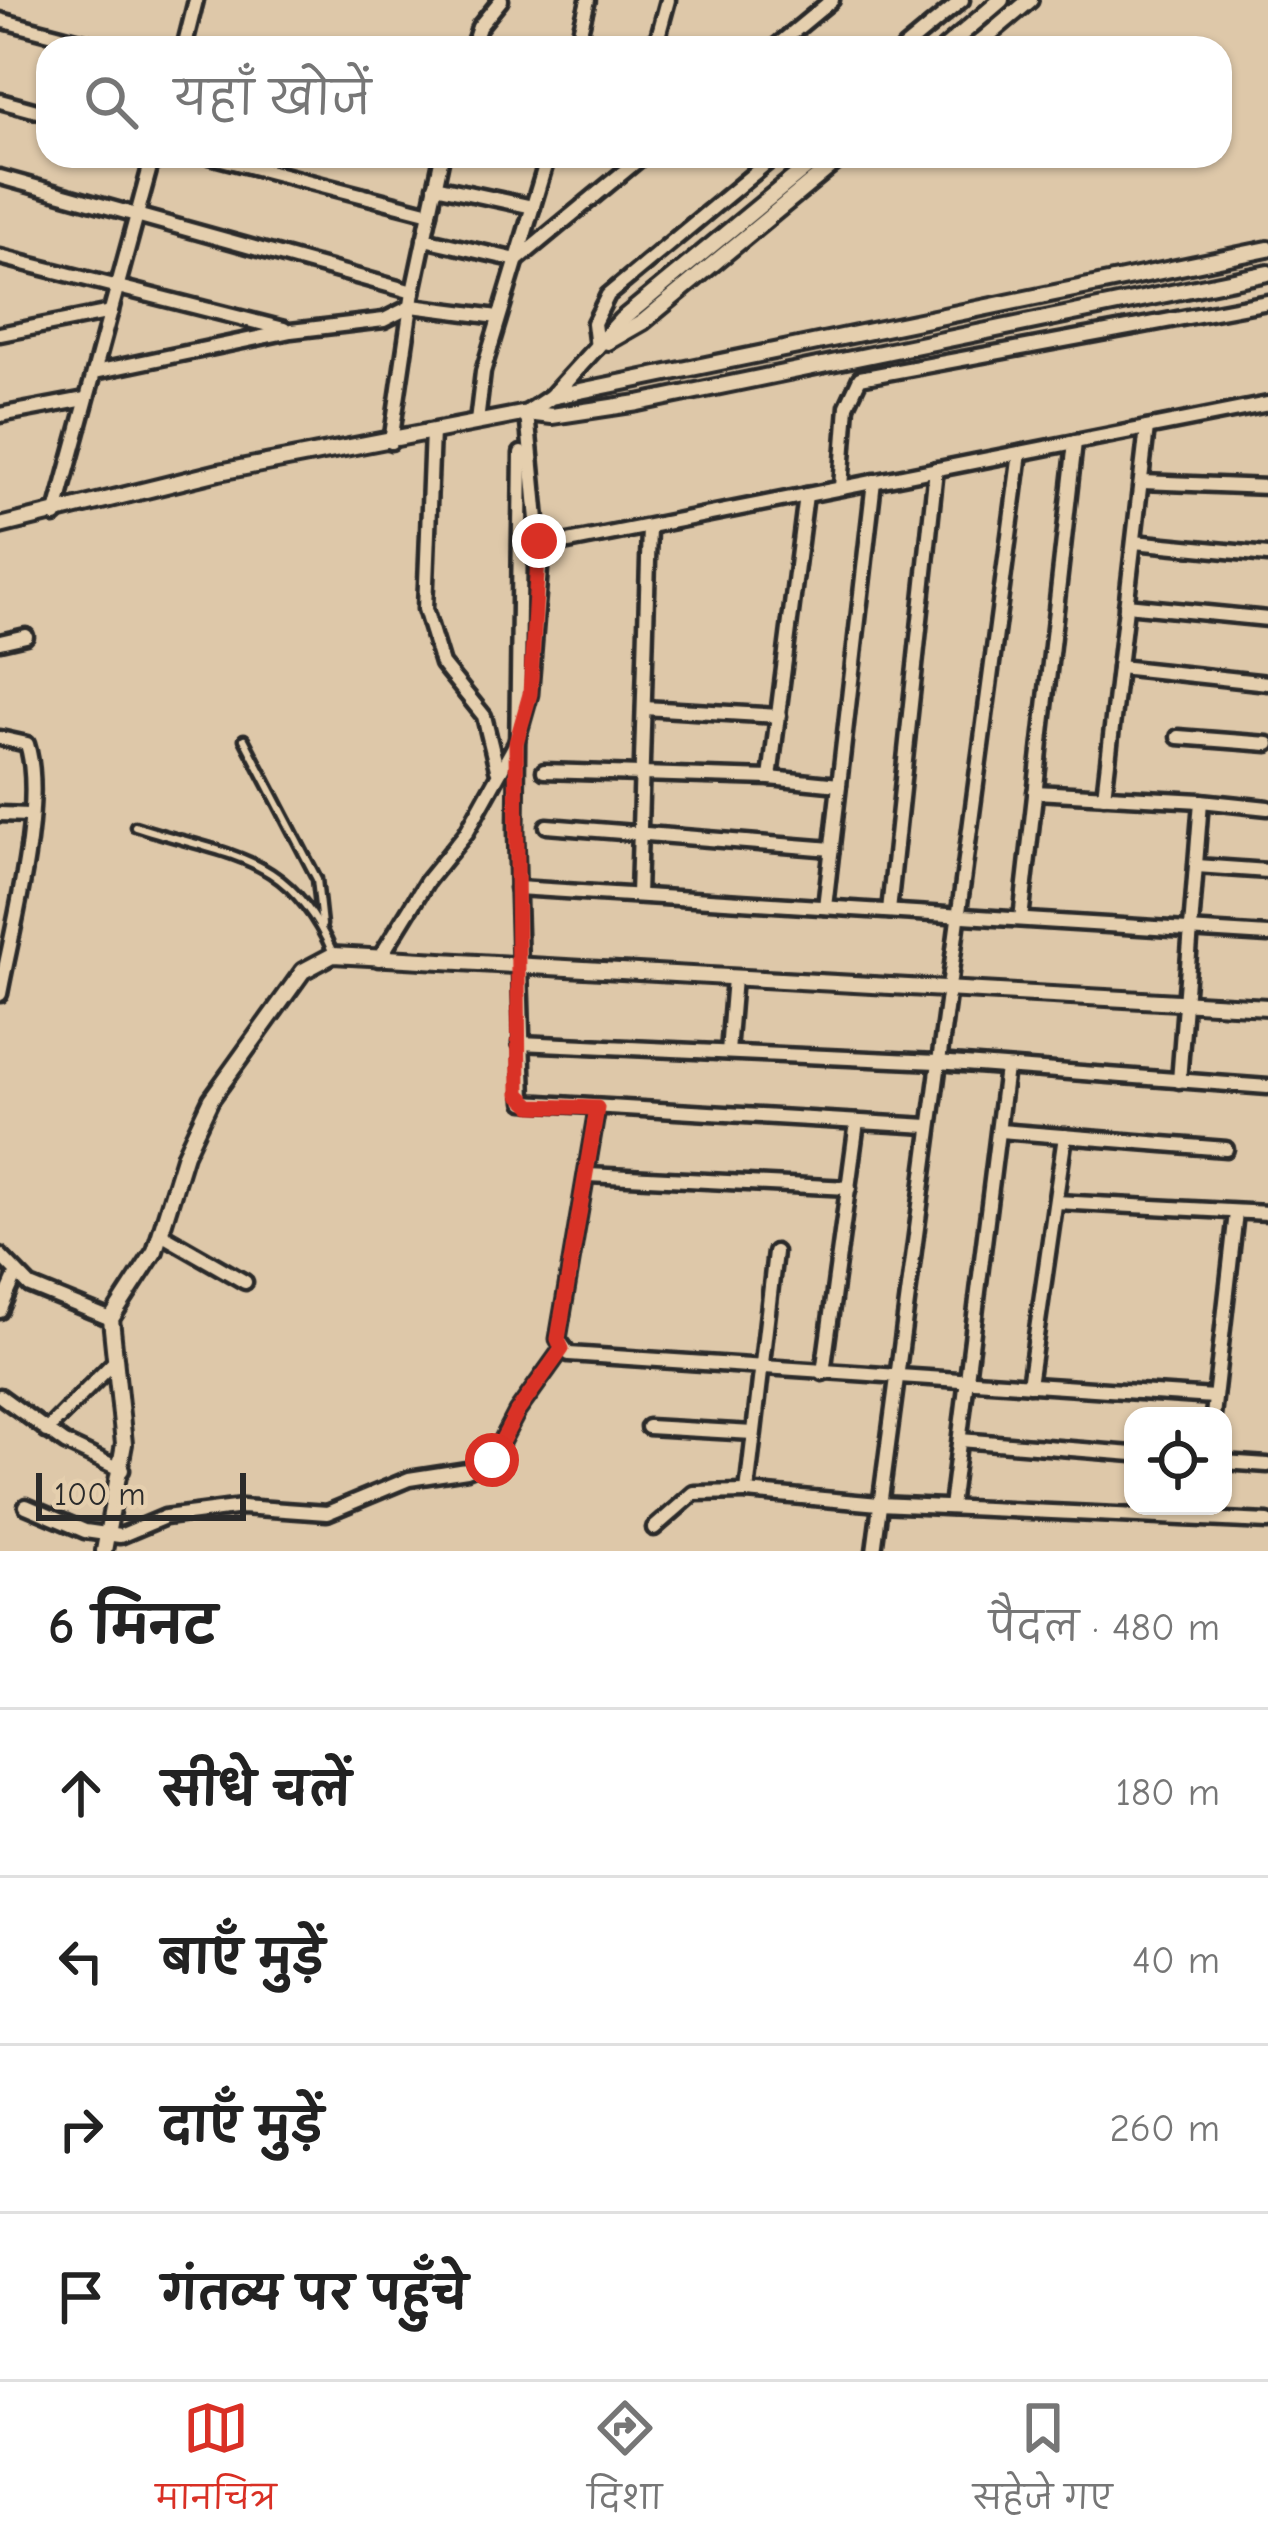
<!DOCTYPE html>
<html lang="hi">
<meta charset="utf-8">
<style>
:root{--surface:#fff;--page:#f2f2f2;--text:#222;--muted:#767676;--line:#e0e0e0;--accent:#d93025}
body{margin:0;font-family:"Comic Neue","Playpen Sans Deva",sans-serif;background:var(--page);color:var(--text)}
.controls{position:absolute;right:36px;bottom:36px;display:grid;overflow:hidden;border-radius:24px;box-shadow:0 3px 9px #0004}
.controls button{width:108px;height:108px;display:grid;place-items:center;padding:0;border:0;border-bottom:3px solid var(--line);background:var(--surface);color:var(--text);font:60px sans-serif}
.scale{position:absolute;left:36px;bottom:30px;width:210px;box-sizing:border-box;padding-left:12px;border:6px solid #2b2b2b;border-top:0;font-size:33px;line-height:42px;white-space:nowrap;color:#2b2b2b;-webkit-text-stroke:9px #e5cfae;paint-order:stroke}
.stop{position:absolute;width:36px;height:36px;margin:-27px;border:9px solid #d93025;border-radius:50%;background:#fff}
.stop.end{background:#d93025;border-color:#fff;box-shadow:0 3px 12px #0008}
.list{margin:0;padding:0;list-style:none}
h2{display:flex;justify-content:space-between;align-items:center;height:156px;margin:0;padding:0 48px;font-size:51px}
h2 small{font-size:39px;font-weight:400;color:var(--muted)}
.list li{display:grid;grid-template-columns:78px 1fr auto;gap:36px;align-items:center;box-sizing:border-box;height:168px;padding:0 48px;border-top:3px solid var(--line)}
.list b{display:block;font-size:45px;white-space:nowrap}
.list em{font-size:39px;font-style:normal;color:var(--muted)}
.icon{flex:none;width:66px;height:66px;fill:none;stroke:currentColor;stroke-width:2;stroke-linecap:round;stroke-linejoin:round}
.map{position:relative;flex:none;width:1268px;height:1551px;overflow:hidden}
.search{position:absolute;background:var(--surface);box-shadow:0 3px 9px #0004;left:36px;right:36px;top:36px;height:132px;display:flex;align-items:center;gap:30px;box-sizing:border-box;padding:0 42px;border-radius:36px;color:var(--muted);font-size:45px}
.sheet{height:828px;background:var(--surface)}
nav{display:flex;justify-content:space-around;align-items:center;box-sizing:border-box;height:168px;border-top:3px solid var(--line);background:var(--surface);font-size:33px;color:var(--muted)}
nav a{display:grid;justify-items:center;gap:6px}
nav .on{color:var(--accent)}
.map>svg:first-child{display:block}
</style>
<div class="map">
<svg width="1268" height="1551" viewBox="0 0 1268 1551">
<rect width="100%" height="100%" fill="#dec8a9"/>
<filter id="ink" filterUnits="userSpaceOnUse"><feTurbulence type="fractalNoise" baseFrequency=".00833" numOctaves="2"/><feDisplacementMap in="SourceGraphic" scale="24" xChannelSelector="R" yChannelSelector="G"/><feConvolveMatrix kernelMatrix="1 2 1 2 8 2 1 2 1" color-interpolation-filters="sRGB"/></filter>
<g filter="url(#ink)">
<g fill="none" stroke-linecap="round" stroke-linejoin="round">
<defs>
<g id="service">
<path d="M244,739L317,879L322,925"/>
<path d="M135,826C229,857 289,852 333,953"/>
</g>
<g id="minor">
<path d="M0,20L107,48"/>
<path d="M184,48L196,0"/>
<path d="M472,48L479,27L501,0"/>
<path d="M576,48L588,0"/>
<path d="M655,48L668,0"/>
<path d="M774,48L832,0"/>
<path d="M904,48L962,0"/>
<path d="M0,101L48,114"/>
<path d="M210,156L430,213"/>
<path d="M0,177L413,292"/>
<path d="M435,186L533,207"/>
<path d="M424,239L517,260L643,156"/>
<path d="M0,257L284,329"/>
<path d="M0,334L111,312"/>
<path d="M597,348L594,323L608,295L775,156"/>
<path d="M95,372L291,331L384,320L412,306L498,317"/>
<path d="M527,413L539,541L553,545L1268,404"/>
<path d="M0,415L85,399"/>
<path d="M477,422L483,372L548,156"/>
<path d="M432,431L425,609L442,664L484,716L497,769"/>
<path d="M391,442L413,292L442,156"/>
<path d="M521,453L516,831L524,1102L928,1126"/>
<path d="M1142,482L1268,487"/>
<path d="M841,487L847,406L860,378L1268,302"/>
<path d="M55,516L153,156"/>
<path d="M1134,542L1268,555"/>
<path d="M1126,605L1268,619"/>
<path d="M0,642L26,636"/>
<path d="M1119,667L1268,683"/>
<path d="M644,708L779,716"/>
<path d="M1178,737L1268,744"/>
<path d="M0,738L27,744C46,805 12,929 0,994"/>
<path d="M544,771L770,778L806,495"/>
<path d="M770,778L839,785"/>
<path d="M1035,792L1201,801"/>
<path d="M1104,796L1147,428"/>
<path d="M0,814L29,815"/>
<path d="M547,826L832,849"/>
<path d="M1197,866L1268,871"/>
<path d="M517,888L1268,935"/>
<path d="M638,895L649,527"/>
<path d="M825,907L874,481"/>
<path d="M889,911L936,469"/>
<path d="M1021,919L1075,442"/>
<path d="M379,959L427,881L466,833L516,743L530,694L542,544"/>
<path d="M520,1043L937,1062L1268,1087"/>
<path d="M728,1052L734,978"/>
<path d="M1179,1081L1201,801L1268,808"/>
<path d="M597,1109L558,1339L569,1354L1214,1397"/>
<path d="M1000,1131L1226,1149"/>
<path d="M588,1175L849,1188"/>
<path d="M1056,1202L1268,1213"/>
<path d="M161,1234L245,1282"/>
<path d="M775,1252L747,1492L879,1504L1268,1522"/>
<path d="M0,1255L30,1286L111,1319"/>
<path d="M0,1311L15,1277"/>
<path d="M823,1373L857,1122"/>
<path d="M1029,1385L1065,1136"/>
<path d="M0,1396L65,1443L122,1470"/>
<path d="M1213,1416L1236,1213"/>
<path d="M648,1427L753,1433"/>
<path d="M46,1431L116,1360"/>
<path d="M960,1440L1133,1454"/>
<path d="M1223,1462L1268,1465"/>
<path d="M26,1506L85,1531L120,1536L165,1517L242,1507L327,1513L409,1479L467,1470L492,1460L517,1412L562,1349"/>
<path d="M951,1507L1006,1068"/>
<path d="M654,1528L694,1493L747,1492"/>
<path d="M874,1551L1020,453"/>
</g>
<g id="tertiary">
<path d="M945,48L1001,0"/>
<path d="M973,48L1030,0"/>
<path d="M608,342L643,322L843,156"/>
<path d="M552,396L621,320L820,156"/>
<path d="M527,413L551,397L1268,249"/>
<path d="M0,526L219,472L527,413L552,416L638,403L1268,273"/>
<path d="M104,1551L124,1444L111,1319L155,1251L185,1154L211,1099L303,971L333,955L1268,1007"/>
</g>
</defs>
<use href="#service" stroke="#2b2b2b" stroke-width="15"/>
<use href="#minor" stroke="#2b2b2b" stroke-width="21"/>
<use href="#tertiary" stroke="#2b2b2b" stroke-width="22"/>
<use href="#service" stroke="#e5cfae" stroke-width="6"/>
<use href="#minor" stroke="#e5cfae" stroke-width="12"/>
<use href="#tertiary" stroke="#e5cfae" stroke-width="14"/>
</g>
</g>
<g fill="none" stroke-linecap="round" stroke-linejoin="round" filter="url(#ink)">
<path stroke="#d93025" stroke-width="15" d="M492,1460L517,1412L562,1349L558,1339L597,1108L532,1106L519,1094L516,743L530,694L539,541"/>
</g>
</svg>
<div class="controls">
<button><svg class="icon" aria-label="locate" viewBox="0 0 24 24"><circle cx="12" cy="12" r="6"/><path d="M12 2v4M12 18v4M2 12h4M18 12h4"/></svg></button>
</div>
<div class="scale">100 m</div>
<div class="stop" style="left:492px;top:1460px"></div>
<div class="stop end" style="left:539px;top:541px"></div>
<div class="search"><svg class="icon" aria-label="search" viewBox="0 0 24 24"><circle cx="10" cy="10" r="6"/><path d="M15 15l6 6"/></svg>यहाँ खोजें</div>
</div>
<section class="sheet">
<h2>6 मिनट<small>पैदल · 480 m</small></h2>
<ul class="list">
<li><svg class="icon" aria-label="ahead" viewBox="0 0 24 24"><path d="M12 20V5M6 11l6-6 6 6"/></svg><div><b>सीधे चलें</b></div><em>180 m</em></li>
<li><svg class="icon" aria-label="left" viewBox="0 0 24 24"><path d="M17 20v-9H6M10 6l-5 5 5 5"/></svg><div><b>बाएँ मुड़ें</b></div><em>40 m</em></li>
<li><svg class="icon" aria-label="right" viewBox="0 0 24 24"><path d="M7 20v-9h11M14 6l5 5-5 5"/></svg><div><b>दाएँ मुड़ें</b></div><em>260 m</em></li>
<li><svg class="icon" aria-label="arrive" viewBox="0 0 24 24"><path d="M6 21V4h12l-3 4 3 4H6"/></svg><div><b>गंतव्य पर पहुँचे</b></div></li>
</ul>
</section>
<nav>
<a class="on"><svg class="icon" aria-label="map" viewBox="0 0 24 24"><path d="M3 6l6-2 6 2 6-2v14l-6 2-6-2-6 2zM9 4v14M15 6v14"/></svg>मानचित्र</a>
<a><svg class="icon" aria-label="directions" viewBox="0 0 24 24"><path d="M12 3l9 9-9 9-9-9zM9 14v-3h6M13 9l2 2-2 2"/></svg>दिशा</a>
<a><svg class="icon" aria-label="saved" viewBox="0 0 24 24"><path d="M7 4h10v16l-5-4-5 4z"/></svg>सहेजे गए</a>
</nav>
